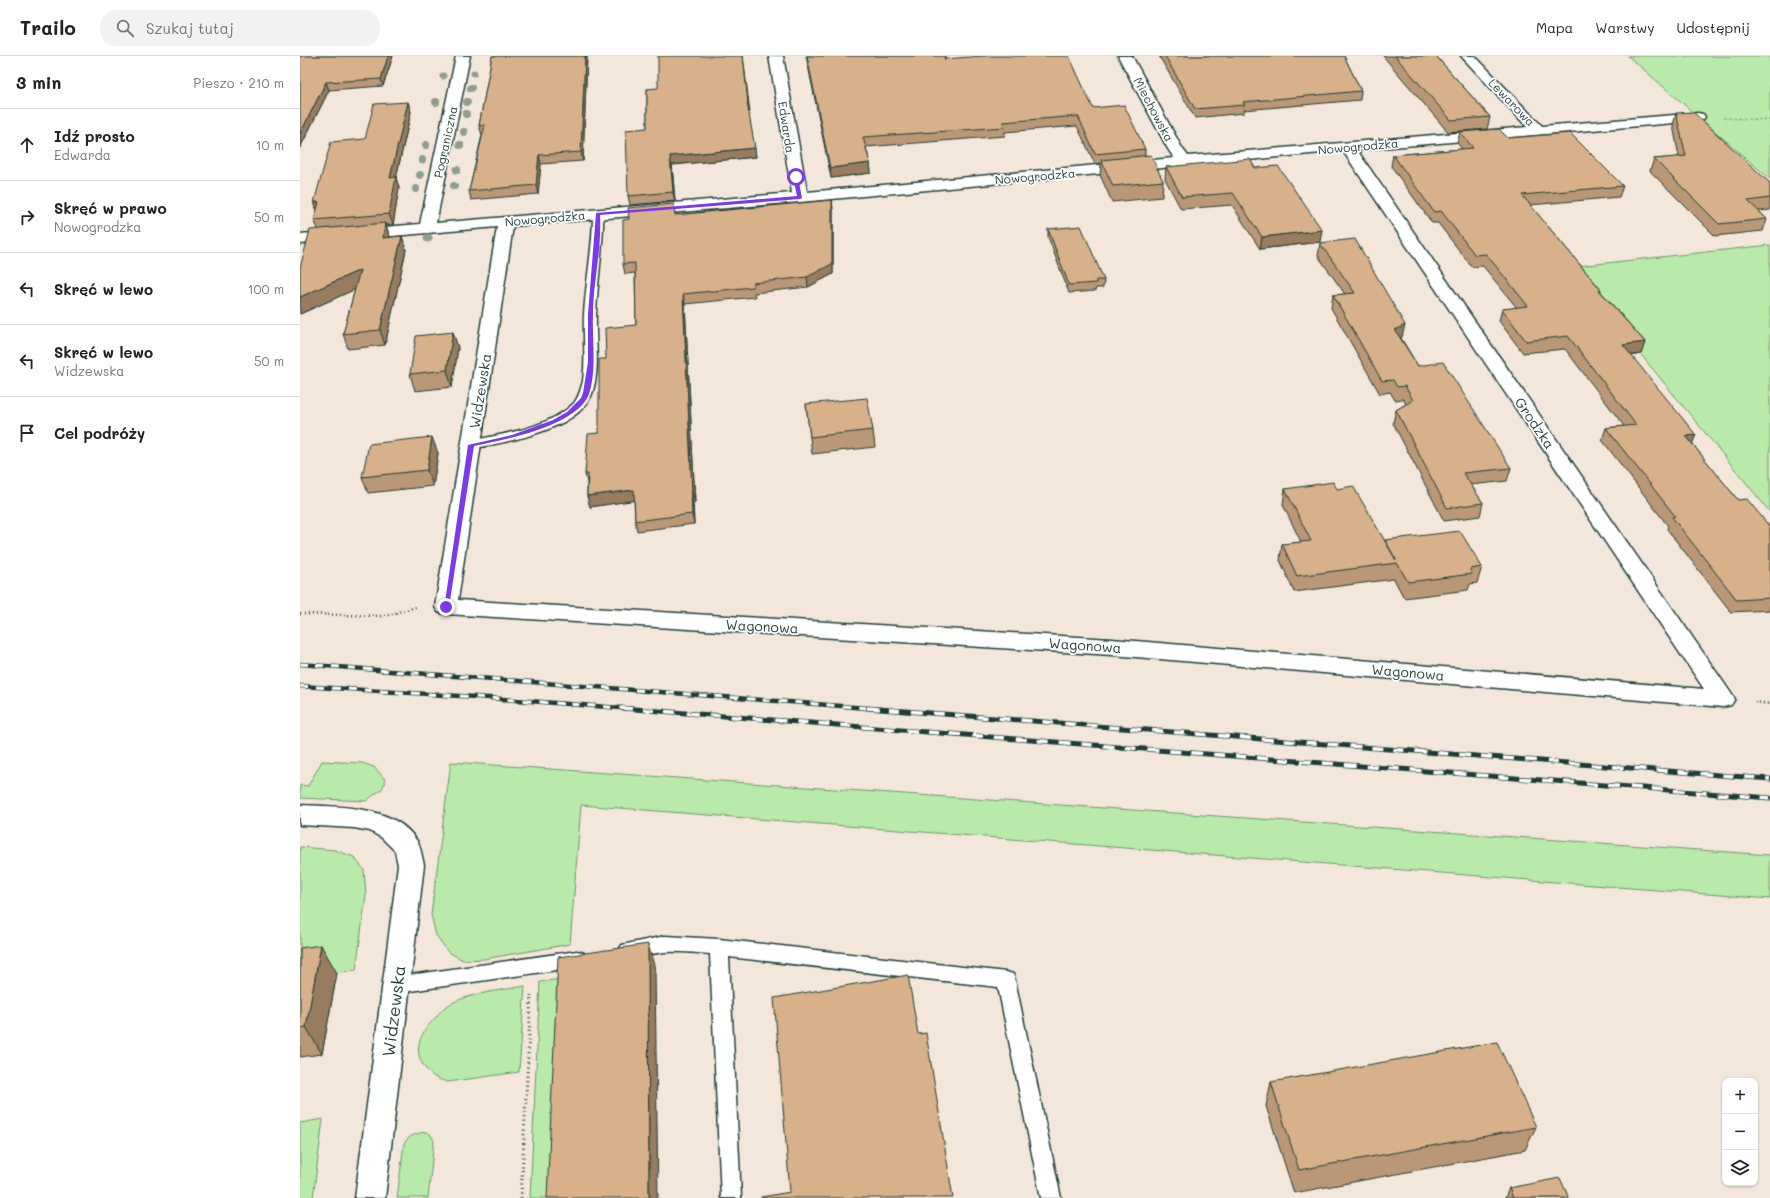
<!DOCTYPE html>
<html lang="pl">
<meta charset="utf-8">
<style>
:root{--surface:#fff;--page:#f2f2f2;--text:#222;--muted:#767676;--line:#e0e0e0}
body{margin:0;font-family:Mali,sans-serif;background:var(--page);color:var(--text)}
.controls{position:absolute;right:12px;bottom:12px;display:grid;overflow:hidden;border-radius:8px;box-shadow:0 1px 3px #0004}
.controls button{width:36px;height:36px;display:grid;place-items:center;padding:0;border:0;border-bottom:1px solid var(--line);background:var(--surface);color:var(--text);font:20px sans-serif}
.stop{position:absolute;width:12px;height:12px;margin:-9px;border:3px solid #7c3aed;border-radius:50%;background:#fff}
.stop.end{background:#7c3aed;border-color:#fff;box-shadow:0 1px 4px #0008}
.list{margin:0;padding:0;list-style:none}
h2{display:flex;justify-content:space-between;align-items:center;height:52px;margin:0;padding:0 16px;font-size:17px}
h2 small{font-size:13px;font-weight:400;color:var(--muted)}
.list li{display:grid;grid-template-columns:26px 1fr auto;gap:12px;align-items:center;box-sizing:border-box;height:72px;padding:0 16px;border-top:1px solid var(--line)}
.list b{display:block;font-size:15px;white-space:nowrap}
.list p{margin:0;font-size:13px;white-space:nowrap;color:var(--muted)}
.list em{font-size:13px;font-style:normal;color:var(--muted)}
.icon{flex:none;width:22px;height:22px;fill:none;stroke:currentColor;stroke-width:2;stroke-linecap:round;stroke-linejoin:round}
.map{position:relative;flex:none;width:1470px;height:1142px;overflow:hidden}
header{display:flex;align-items:center;gap:24px;box-sizing:border-box;height:56px;padding:0 20px;background:var(--surface);border-bottom:1px solid var(--line)}
header strong{font-size:19px}
nav{display:flex;gap:22px;margin-inline-start:auto;font-size:14px}
.search{width:280px;height:36px;background:var(--page);display:flex;align-items:center;gap:10px;box-sizing:border-box;padding:0 14px;border-radius:16px;color:var(--muted);font-size:15px}
main{display:flex}
aside{flex:1;background:var(--surface)}
.map>svg:first-child{display:block}
</style>
<header>
<strong>Trailo</strong>
<div class="search"><svg class="icon" aria-label="search" viewBox="0 0 24 24"><circle cx="10" cy="10" r="6"/><path d="M15 15l6 6"/></svg>Szukaj tutaj</div>
<nav><a>Mapa</a><a>Warstwy</a><a>Udostępnij</a></nav>
</header>
<main>
<aside>
<h2>3 min<small>Pieszo · 210 m</small></h2>
<ul class="list">
<li><svg class="icon" aria-label="ahead" viewBox="0 0 24 24"><path d="M12 20V5M6 11l6-6 6 6"/></svg><div><b>Idź prosto</b><p>Edwarda</p></div><em>10 m</em></li>
<li><svg class="icon" aria-label="right" viewBox="0 0 24 24"><path d="M7 20v-9h11M14 6l5 5-5 5"/></svg><div><b>Skręć w prawo</b><p>Nowogrodzka</p></div><em>50 m</em></li>
<li><svg class="icon" aria-label="left" viewBox="0 0 24 24"><path d="M17 20v-9H6M10 6l-5 5 5 5"/></svg><div><b>Skręć w lewo</b></div><em>100 m</em></li>
<li><svg class="icon" aria-label="left" viewBox="0 0 24 24"><path d="M17 20v-9H6M10 6l-5 5 5 5"/></svg><div><b>Skręć w lewo</b><p>Widzewska</p></div><em>50 m</em></li>
<li><svg class="icon" aria-label="arrive" viewBox="0 0 24 24"><path d="M6 21V4h12l-3 4 3 4H6"/></svg><div><b>Cel podróży</b></div></li>
</ul>
</aside>
<div class="map">
<svg width="1470" height="1142" viewBox="0 0 1470 1142">
<rect width="100%" height="100%" fill="#f3e7dc"/>
<filter id="ink" filterUnits="userSpaceOnUse"><feTurbulence type="fractalNoise" baseFrequency=".025" numOctaves="2"/><feDisplacementMap in="SourceGraphic" scale="8" xChannelSelector="R" yChannelSelector="G"/><feConvolveMatrix kernelMatrix="1 2 1 2 8 2 1 2 1" color-interpolation-filters="sRGB"/></filter>
<g filter="url(#ink)">
<g fill="#b9eaa9" stroke="#6c946e">
<path d="M1328,0H1470V123Z"/>
<path d="M1470,189V456L1269,211Z"/>
<path d="M22,705L62,707L74,711L84,722L85,726L82,733L66,745L0,742V729L8,730Z"/>
<path d="M151,706L1470,799V843L281,749L270,888L184,903L163,904L148,896L136,879L131,859Z"/>
<path d="M0,791L35,794L54,801L64,814L66,839L56,914L0,922Z"/>
<path d="M267,922L259,1142H230L240,926Z"/>
<path d="M225,930L219,1016L148,1026C138,1024 133,1021 127,1014C110,995 121,976 136,961C139,957 143,952 147,950C164,938 203,934 225,930Z"/>
<path d="M23,1063L13,1142H0V1067Z"/>
<path d="M127,1076L131,1079L134,1085L128,1142H97L104,1088C109,1079 117,1077 127,1076Z"/>
</g>
<g fill="none" stroke-linecap="round" stroke-linejoin="round">
<defs>
<g id="service">
<path d="M298,155L303,158V170C302,200 297,229 296,259C295,284 300,310 293,335C282,374 205,386 171,393L166,392L164,389L166,386C200,378 248,373 274,347C279,341 281,332 283,325C286,302 283,280 284,258C286,224 293,192 293,158Z"/>
<path d="M365,880L419,883L706,916L713,918L715,924L761,1142H741L698,931L429,901L441,1142H421L410,898C395,897 380,895 365,896C351,897 335,904 322,899L319,894L322,889Z"/>
<path d="M277,895L284,897L286,903L284,909L277,911L96,937L89,935L87,929L89,923L96,921Z"/>
</g>
<g id="minor">
<path d="M156,0H170L136,167L492,137L469,0H483L507,136L874,102L868,93L818,0H832L882,92L888,100L1227,71L1161,0H1175L1242,70L1398,57L1403,58L1405,61L1403,64L1398,65L1057,94L1435,643L1431,649L1423,651L812,599L146,558L138,556L135,551L197,171L0,188V178L120,168ZM1043,95L1404,633L812,583L158,544L213,170L500,146Z"/>
<path d="M0,749C38,751 94,748 117,785C121,792 122,801 124,809L85,1142H55L98,809L95,795L82,782L70,775L54,772L0,769Z"/>
</g>
</defs>
<use href="#service" stroke="#1f3d34" stroke-width="3"/>
<use href="#minor" stroke="#1f3d34" stroke-width="3"/>
<path stroke="#1f3d34" stroke-width="1.5" stroke-dasharray="0.5 2" stroke-linecap="butt" d="M1423,62L1470,64"/>
<g stroke="#1f3d34" stroke-width="2.5" stroke-dasharray="1 3" stroke-linecap="butt">
<path d="M0,558L85,560L116,551"/>
<path d="M1455,646L1470,648"/>
</g>
<path stroke="#1f3d34" stroke-width="3" stroke-dasharray="1 3.5" stroke-linecap="butt" d="M221,1142L231,939"/>
<use href="#service" fill="#fff" fill-rule="evenodd"/>
<use href="#minor" fill="#fff" fill-rule="evenodd"/>
<defs>
<g id="rail-far1">
<path d="M0,608L580,653"/>
<path d="M0,630L176,641L334,653"/>
</g>
<g id="rail">
<path d="M321,652L1470,742"/>
<path d="M567,652L1470,723"/>
</g>
</defs>
<use href="#rail-far1" stroke="#1f3d34" stroke-width="4.5"/>
<use href="#rail" stroke="#1f3d34" stroke-width="5"/>
<use href="#rail-far1" stroke="#fff" stroke-width="3" stroke-dasharray="8" stroke-linecap="butt"/>
<use href="#rail" stroke="#fff" stroke-width="3.5" stroke-dasharray="11" stroke-linecap="butt"/>
</g>
<g fill="#8f9d8c">
<circle cx="174" cy="17" r="3.5"/>
<circle cx="143" cy="20" r="3.5"/>
<circle cx="171" cy="32" r="4"/>
<circle cx="136" cy="46" r="4"/>
<circle cx="167" cy="46" r="4"/>
<circle cx="166" cy="58" r="4"/>
<circle cx="164" cy="76" r="4"/>
<circle cx="126" cy="89" r="4"/>
<circle cx="160" cy="89" r="4"/>
<circle cx="122" cy="104" r="4"/>
<circle cx="157" cy="114" r="4"/>
<circle cx="120" cy="119" r="4"/>
<circle cx="154" cy="130" r="4"/>
<circle cx="116" cy="133" r="4"/>
<circle cx="128" cy="182" r="4.5"/>
</g>
<g fill="#ba9776" stroke="#1f3d34">
<path d="M0,0H93L83,30L29,34L0,92Z"/>
<path d="M192,0H287L283,105L241,108L238,138L171,144L169,135L182,79L179,70Z"/>
<path d="M506,0H646V3L793,52L845,93V100L863,125L862,141L812,146L800,119L801,107L795,108L777,70L705,76V80L566,91L570,107L571,117L531,122Z"/>
<path d="M859,0H1044L1061,35L1060,44L944,54V57L895,62Z"/>
<path d="M1083,0H1136L1190,61L1187,73L1148,76Z"/>
<path d="M347,33L450,56H448L456,101L372,109L375,145L330,149L328,140L347,72Z"/>
<path d="M108,46L111,56L96,122L99,132L93,169H86L90,181L102,180L106,194L85,289L48,293L43,278L55,233L0,258V212L18,173L14,164L17,154L14,146L65,83Z"/>
<path d="M1376,57L1470,127V154L1459,155L1467,163L1463,175L1415,180L1350,115L1354,103L1379,101L1373,69Z"/>
<path d="M1160,76L1208,82L1323,130L1319,141L1230,149L1301,234V236L1345,286L1341,298L1331,300L1392,388L1438,444L1470,471V554L1431,556L1367,473L1368,470L1302,384L1306,372L1324,370L1265,293L1223,297L1199,265L1202,253L1217,252L1183,210L1172,211L1138,167H1132L1091,110L1093,99L1162,93L1157,87Z"/>
<path d="M866,111L955,112L1020,186L960,193L932,149L881,153L865,123Z"/>
<path d="M532,144L533,154V218L508,231L454,237L455,241L385,248L395,446H393L394,468L337,475L335,465L334,444L290,451L287,440V427L285,418L299,377L306,303L336,269L335,217L325,218L323,208L376,159Z"/>
<path d="M748,173L804,224L803,232H796L795,235L769,237L748,181Z"/>
<path d="M1020,187L1102,281L1101,282L1118,310L1211,412L1207,425L1171,429L1183,447L1180,460L1144,465L1093,367L1096,354L1106,348L1103,343L1095,344L1090,336L1080,338L1031,252L1033,239L1045,238L1018,200Z"/>
<path d="M153,276L158,292L152,331L115,335L110,318Z"/>
<path d="M506,348L573,374L575,391L512,398Z"/>
<path d="M138,397L133,430L68,437L62,421Z"/>
<path d="M985,433H1037L1085,485V484L1182,511L1177,527L1170,528L1168,534L1104,542L1094,523L994,536L980,504L982,488L1001,486L983,449Z"/>
<path d="M0,892L37,917L22,998L0,1001Z"/>
<path d="M971,1026L1236,1071L1225,1094L994,1137L966,1050Z"/>
<path d="M1209,1132L1269,1142H1205Z"/>
</g>
<g fill="#977b60" stroke="#1f3d34">
<path d="M88,0H93L83,30L81,23Z"/>
<path d="M285,0H287L283,105L281,96Z"/>
<path d="M443,0L450,56H448L447,47Z"/>
<path d="M26,26L29,34L0,92V78Z"/>
<path d="M108,46L111,56L96,122L99,132L93,169L89,158L90,122Z"/>
<path d="M455,92L456,101L372,109L375,145L373,136L370,100Z"/>
<path d="M239,99L241,108L238,138L236,129Z"/>
<path d="M570,107L571,117L531,122L530,112Z"/>
<path d="M532,144L533,154V218L508,231L507,221Z"/>
<path d="M14,146H19L18,158Z"/>
<path d="M85,167L90,182H83Z"/>
<path d="M1022,174L1020,186L960,193L962,181Z"/>
<path d="M102,180L106,194L85,289L80,274Z"/>
<path d="M60,214L65,229L0,258V241Z"/>
<path d="M383,238L385,248L395,446L392,435Z"/>
<path d="M1105,269L1102,281L1093,287L1095,274Z"/>
<path d="M153,276L158,292L152,331L147,314Z"/>
<path d="M1345,286L1341,298L1319,301L1323,289Z"/>
<path d="M1396,379L1391,391L1386,380Z"/>
<path d="M132,381L138,397L133,430L127,414Z"/>
<path d="M334,434L337,444L290,451L287,440Z"/>
<path d="M391,435L393,446L394,468L392,458Z"/>
<path d="M348,888L355,913L358,1142H349Z"/>
<path d="M21,889L37,917L22,998L6,971Z"/>
</g>
<g fill="#d8b089" stroke="#1f3d34">
<path d="M0,0H88L81,23L26,26L0,78Z"/>
<path d="M192,0H285L281,96L239,99L236,129L169,135L185,69L179,70Z"/>
<path d="M358,0H443L448,47H447L455,92L370,100L373,136L328,140L326,74L347,72V33L358,32Z"/>
<path d="M507,0H645L644,3L683,0H769L793,52L824,49L845,93L795,98L778,60L703,66L705,71L563,81L570,107L530,112Z"/>
<path d="M865,0H1044L1061,35L943,46L945,49L895,53Z"/>
<path d="M1095,0H1136L1190,61L1151,64Z"/>
<path d="M108,46L90,122L96,121L89,158L14,164L19,146H14L31,86L65,83L74,48Z"/>
<path d="M1393,56L1470,127V142L1448,145L1467,163L1419,168L1354,103L1386,100L1376,57Z"/>
<path d="M1199,73L1208,82L1270,77L1323,130L1222,139L1301,234H1299L1345,286L1323,289L1396,379L1386,380L1438,444L1447,443L1470,471V542L1437,544L1372,461L1375,460L1306,372L1336,369L1268,280L1226,285L1202,253L1228,250L1186,198L1175,199L1141,155L1134,156L1093,99L1173,92L1160,76Z"/>
<path d="M851,99L863,125L813,130L801,104Z"/>
<path d="M950,103L955,112L978,110L1022,174L962,181L933,137L882,141L866,111Z"/>
<path d="M532,144V208L507,221L453,227V231L383,238L392,435H391L392,458L335,465L334,434L287,440L288,418H285L288,378L299,377V303H306L305,272L336,269L335,207L323,208V164L329,163L328,152L374,148L375,159Z"/>
<path d="M85,167L83,182L102,180L80,274L43,278L60,214L0,241V212L10,174Z"/>
<path d="M781,170L804,224H796V227L769,229L748,173Z"/>
<path d="M1055,183L1105,269L1095,274L1118,310L1143,306L1211,412L1163,417L1183,447L1147,452L1096,354L1113,344L1105,330L1097,331L1093,324L1082,325L1033,239L1055,237L1020,187Z"/>
<path d="M153,276L147,314L110,318L116,280Z"/>
<path d="M567,342L573,374L510,381L506,348Z"/>
<path d="M132,381L127,414L62,421L69,388Z"/>
<path d="M1033,426L1037,433L1053,430L1096,504L1085,484L1160,475L1182,511L1170,513L1172,518L1108,526L1097,507L997,520L982,488L1011,485L985,433Z"/>
<path d="M348,888L349,1142H247L258,901Z"/>
<path d="M21,889L6,971L0,972V892Z"/>
<path d="M608,919L618,978L626,977L653,1142H461V1141L490,1136L474,942Z"/>
<path d="M1197,986L1236,1071L999,1114L971,1026Z"/>
<path d="M1260,1122L1269,1142H1213L1209,1132Z"/>
</g>
</g>
<path fill="#7c3aed" d="M496,119L498,121L502,142L500,143L300,159C302,193 293,226 293,259C292,285 297,313 289,338C277,370 204,384 174,390L149,551L144,553L168,389L212,379L253,364L267,356L281,342L283,337L288,306V258L296,157L497,140L493,121Z"/>
<g text-anchor="middle" dominant-baseline="central" stroke-width="3.5" stroke-linejoin="round" paint-order="stroke">
<g font-size="12" fill="#1f3d34" stroke="#fff">
<text transform="translate(1212 46) rotate(46)">Lewarowa</text>
<text transform="translate(854 53) rotate(62)">Miechowska</text>
<text transform="translate(487 71) rotate(81)">Edwarda</text>
<text transform="translate(145 86) rotate(-78)">Pograniczna</text>
<text transform="translate(1058 90) rotate(-5)">Nowogrodzka</text>
<text transform="translate(735 120) rotate(-5)">Nowogrodzka</text>
<text transform="translate(245 162) rotate(-5)">Nowogrodzka</text>
</g>
<g font-size="14" fill="#1f3d34" stroke="#fff">
<text transform="translate(180 335) rotate(-81)">Widzewska</text>
<text transform="translate(1235 367) rotate(56)">Grodzka</text>
<text transform="translate(462 570) rotate(3)">Wagonowa</text>
<text transform="translate(785 589) rotate(4)">Wagonowa</text>
<text transform="translate(1108 616) rotate(5)">Wagonowa</text>
</g>
<g font-size="17" fill="#1f3d34" stroke="#fff">
<text transform="translate(93 955) rotate(-83)">Widzewska</text>
</g>
</g>
</svg>
<div class="controls">
<button>+</button>
<button>−</button>
<button><svg class="icon" aria-label="layers" viewBox="0 0 24 24"><path d="M12 4l9 5-9 5-9-5zM3 14l9 5 9-5"/></svg></button>
</div>
<div class="stop" style="left:496px;top:121px"></div>
<div class="stop end" style="left:146px;top:551px"></div>
</div>
</main>
